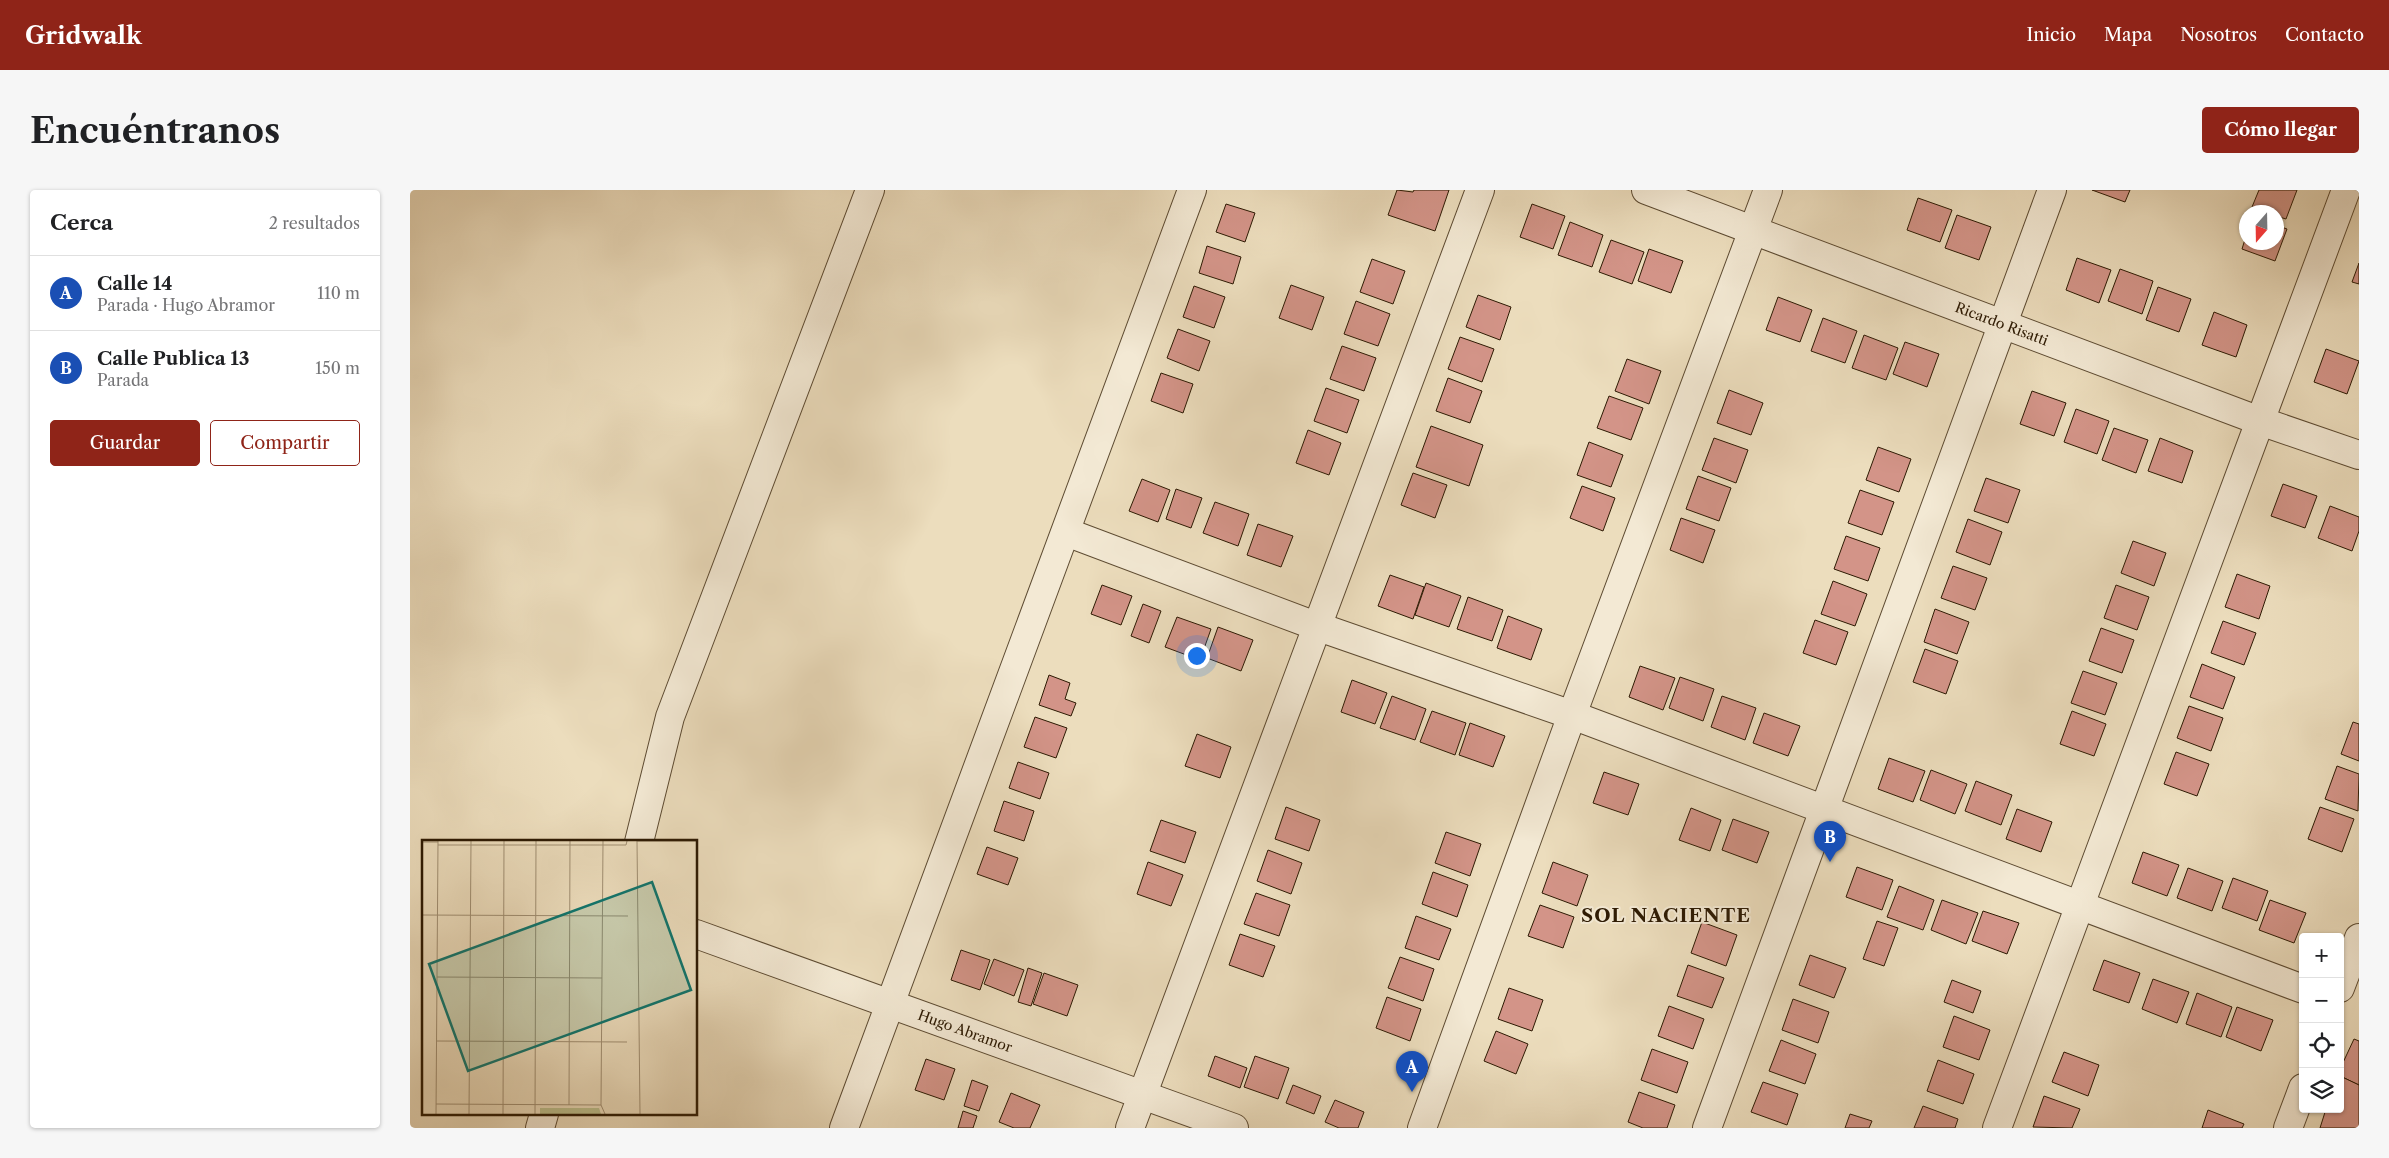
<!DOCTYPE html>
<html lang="es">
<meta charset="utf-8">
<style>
:root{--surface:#fff;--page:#f6f6f6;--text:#202124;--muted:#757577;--line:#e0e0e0;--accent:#8f2418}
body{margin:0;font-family:"Libre Caslon Text",serif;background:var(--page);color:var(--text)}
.controls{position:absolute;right:15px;bottom:15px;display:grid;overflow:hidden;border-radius:5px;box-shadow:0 1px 4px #0004}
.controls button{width:45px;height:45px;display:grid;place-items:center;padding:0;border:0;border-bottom:1px solid var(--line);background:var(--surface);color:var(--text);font:25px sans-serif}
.compass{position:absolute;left:1829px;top:15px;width:45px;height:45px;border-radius:50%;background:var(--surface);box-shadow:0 1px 4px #0004;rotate:200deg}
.you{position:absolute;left:786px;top:465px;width:18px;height:18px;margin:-12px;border:4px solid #fff;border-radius:50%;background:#1a73e8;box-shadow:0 0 0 8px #1a73e833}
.badge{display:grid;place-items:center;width:32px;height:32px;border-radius:50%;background:var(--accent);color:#fff;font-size:16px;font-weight:700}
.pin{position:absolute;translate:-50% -41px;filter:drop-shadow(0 1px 2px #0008)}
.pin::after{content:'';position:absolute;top:26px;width:18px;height:15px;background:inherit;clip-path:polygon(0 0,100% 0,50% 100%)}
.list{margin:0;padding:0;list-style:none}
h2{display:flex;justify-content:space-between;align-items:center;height:65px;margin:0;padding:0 20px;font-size:21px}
h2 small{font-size:16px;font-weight:400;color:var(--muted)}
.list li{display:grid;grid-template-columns:32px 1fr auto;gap:15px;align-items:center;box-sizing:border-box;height:75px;padding:0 20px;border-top:1px solid var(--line)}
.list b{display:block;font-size:19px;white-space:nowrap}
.list p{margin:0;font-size:16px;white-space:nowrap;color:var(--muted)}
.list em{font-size:16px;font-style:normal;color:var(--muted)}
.actions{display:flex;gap:10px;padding:15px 20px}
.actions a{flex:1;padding:11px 0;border:1px solid var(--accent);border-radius:5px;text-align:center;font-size:18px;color:var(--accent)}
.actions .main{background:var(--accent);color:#fff}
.icon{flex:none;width:28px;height:28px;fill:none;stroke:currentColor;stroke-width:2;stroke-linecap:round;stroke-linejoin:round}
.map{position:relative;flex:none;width:1949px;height:938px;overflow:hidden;border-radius:5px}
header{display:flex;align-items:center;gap:30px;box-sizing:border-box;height:70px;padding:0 25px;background:var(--accent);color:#fff}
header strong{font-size:24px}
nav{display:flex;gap:28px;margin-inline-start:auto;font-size:18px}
.intro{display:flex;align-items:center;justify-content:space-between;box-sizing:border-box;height:120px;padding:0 30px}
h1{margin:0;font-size:35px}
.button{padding:12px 22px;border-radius:5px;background:var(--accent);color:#fff;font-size:18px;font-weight:700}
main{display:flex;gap:30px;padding:0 30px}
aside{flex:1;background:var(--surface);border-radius:5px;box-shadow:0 1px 4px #0004}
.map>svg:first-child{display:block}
</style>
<header>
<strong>Gridwalk</strong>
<nav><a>Inicio</a><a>Mapa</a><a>Nosotros</a><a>Contacto</a></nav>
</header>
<div class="intro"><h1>Encuéntranos</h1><a class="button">Cómo llegar</a></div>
<main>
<aside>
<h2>Cerca<small>2 resultados</small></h2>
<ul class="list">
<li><span class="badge" style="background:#1a4fb4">A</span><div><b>Calle 14</b><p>Parada · Hugo Abramor</p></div><em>110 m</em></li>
<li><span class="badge" style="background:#1a4fb4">B</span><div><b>Calle Publica 13</b><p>Parada</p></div><em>150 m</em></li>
</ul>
<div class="actions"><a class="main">Guardar</a><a>Compartir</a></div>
</aside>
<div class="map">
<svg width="1949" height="938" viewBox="0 0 1949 938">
<rect width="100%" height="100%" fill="#ecddbd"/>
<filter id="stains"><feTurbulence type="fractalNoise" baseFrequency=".004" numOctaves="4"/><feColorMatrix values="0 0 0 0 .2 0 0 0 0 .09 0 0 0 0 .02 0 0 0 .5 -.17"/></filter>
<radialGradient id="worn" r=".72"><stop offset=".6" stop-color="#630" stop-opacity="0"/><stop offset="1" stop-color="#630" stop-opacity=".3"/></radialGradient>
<g fill="#d39488" stroke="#2d1a03">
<path d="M987,0L1003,2L1004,0H1039L1025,41L978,25Z"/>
<path d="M1682,0H1720L1715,12Z"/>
<path d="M1849,0H1887L1876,29L1866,26V22H1858L1842,17Z"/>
<path d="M1508,8L1542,20L1530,52L1497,40Z"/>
<path d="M816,14L845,23L835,52L806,42Z"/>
<path d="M1122,14L1155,26L1143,59L1110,47Z"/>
<path d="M1547,25L1581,37L1569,70L1535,58Z"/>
<path d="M1160,32L1193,45L1182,77L1148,65Z"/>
<path d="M1866,35L1877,39L1865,71L1832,59L1836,46V52H1866Z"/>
<path d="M1201,50L1234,62L1222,94L1189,82Z"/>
<path d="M797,56L831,67L823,94L789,83Z"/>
<path d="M1239,59L1273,71L1261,103L1228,91Z"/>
<path d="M1667,68L1701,80L1689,113L1656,100Z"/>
<path d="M962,69L995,81L983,114L950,102Z"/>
<path d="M1949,73V94L1942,92Z"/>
<path d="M1710,79L1743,91L1732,124L1698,111Z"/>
<path d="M881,95L914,107L902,140L869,128Z"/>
<path d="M784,96L815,107L804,138L773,127Z"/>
<path d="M1748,97L1781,109L1769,142L1736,130Z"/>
<path d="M1068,105L1101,117L1090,150L1056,137Z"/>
<path d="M1368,107L1402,120L1390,152L1356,140Z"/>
<path d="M946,111L980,124L968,156L934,144Z"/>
<path d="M1804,122L1837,135L1826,167L1792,155Z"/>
<path d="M1413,128L1447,141L1435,173L1401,161Z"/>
<path d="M768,139L800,151L789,181L757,168Z"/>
<path d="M1454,145L1488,158L1476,190L1442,178Z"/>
<path d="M1050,147L1084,159L1072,192L1038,179Z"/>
<path d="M1495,152L1529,164L1517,197L1483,184Z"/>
<path d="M932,156L966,168L954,201L920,189Z"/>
<path d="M1916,159L1949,171L1937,204L1904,192Z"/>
<path d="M1217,169L1251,181L1239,214L1205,201Z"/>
<path d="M751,183L783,194L773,223L741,211Z"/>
<path d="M1038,188L1072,201L1060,233L1026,221Z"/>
<path d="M916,198L949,210L937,243L904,231Z"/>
<path d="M1319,200L1353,213L1341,245L1307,233Z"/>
<path d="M1622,201L1656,213L1644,246L1610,234Z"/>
<path d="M1199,206L1233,218L1221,250L1187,238Z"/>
<path d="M1666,219L1699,231L1687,264L1654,252Z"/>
<path d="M1021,236L1073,255L1059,296L1006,277Z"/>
<path d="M1704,238L1738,250L1726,283L1692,270Z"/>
<path d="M898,240L931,253L919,285L886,273Z"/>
<path d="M1304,248L1338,260L1326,293L1292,280Z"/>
<path d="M1750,248L1783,261L1772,293L1738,281Z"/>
<path d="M1179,252L1213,265L1201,297L1167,285Z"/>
<path d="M1468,257L1501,269L1489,302L1456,290Z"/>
<path d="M1003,283L1037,295L1025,328L991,315Z"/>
<path d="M1288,286L1321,298L1309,331L1276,319Z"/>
<path d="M1576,288L1610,300L1598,333L1564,321Z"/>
<path d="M732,289L760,300L748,332L719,321Z"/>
<path d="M1873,294L1907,306L1895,338L1861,326Z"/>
<path d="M1172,296L1205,308L1193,341L1160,328Z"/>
<path d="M766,299L792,308L781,338L756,329Z"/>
<path d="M1450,300L1484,312L1472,345L1438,333Z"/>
<path d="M805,312L839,324L828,356L793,343Z"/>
<path d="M1920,316L1949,327V341L1942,361L1908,348Z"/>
<path d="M1271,328L1305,340L1293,373L1260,360Z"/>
<path d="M1558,329L1592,342L1580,375L1546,362Z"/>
<path d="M848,334L883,346L871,377L837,365Z"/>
<path d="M1436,346L1470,358L1458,391L1424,379Z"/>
<path d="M1723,351L1756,363L1744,396L1711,383Z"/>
<path d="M1543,376L1577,388L1565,420L1531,408Z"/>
<path d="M1827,384L1860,396L1849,429L1815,417Z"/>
<path d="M980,385L1014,397L1003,429L968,416Z"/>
<path d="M1423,391L1457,404L1445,436L1411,424Z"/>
<path d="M1016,393L1051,406L1039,437L1005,425Z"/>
<path d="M692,395L722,406L711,435L681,424Z"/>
<path d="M1706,395L1739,407L1727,440L1694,428Z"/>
<path d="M1058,407L1093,420L1082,451L1047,439Z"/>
<path d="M733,414L751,421L739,453L721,446Z"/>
<path d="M1525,419L1559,432L1547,464L1514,452Z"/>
<path d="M1098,426L1132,439L1121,470L1087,458Z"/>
<path d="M767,427L801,439L790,470L755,457Z"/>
<path d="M1405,430L1438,442L1426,475L1393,463Z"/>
<path d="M1813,431L1846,443L1834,475L1801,463Z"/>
<path d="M808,437L843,450L831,481L797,468Z"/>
<path d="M1691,438L1724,450L1712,483L1679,471Z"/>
<path d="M1515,459L1548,471L1536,504L1503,492Z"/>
<path d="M1792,474L1825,487L1813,519L1780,507Z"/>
<path d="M1230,476L1265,488L1253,520L1219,507Z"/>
<path d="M1673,481L1707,493L1695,525L1661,513Z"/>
<path d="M639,485L660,493L655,509L666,513L661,526L629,515Z"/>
<path d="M1270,487L1304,499L1293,531L1259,518Z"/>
<path d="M942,490L977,503L965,534L931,522Z"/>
<path d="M982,506L1016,519L1005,550L970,538Z"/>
<path d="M1312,506L1346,518L1335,550L1301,537Z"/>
<path d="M1779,516L1813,528L1801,561L1767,548Z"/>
<path d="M1022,521L1056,533L1045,565L1010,552Z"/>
<path d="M1662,521L1696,534L1684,566L1650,554Z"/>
<path d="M1354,523L1390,536L1378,566L1343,553Z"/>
<path d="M625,527L657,538L646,568L614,557Z"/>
<path d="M1943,532L1949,534V571L1931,564Z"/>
<path d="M1060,533L1095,546L1083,577L1049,565Z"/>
<path d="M787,544L821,557L810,588L775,576Z"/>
<path d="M1766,562L1799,574L1787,606L1754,594Z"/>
<path d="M1479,568L1515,581L1503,612L1468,599Z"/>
<path d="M608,572L639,583L630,609L599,598Z"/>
<path d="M1927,576L1949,584L1948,621L1915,609Z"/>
<path d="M1521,580L1557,594L1545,624L1510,610Z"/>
<path d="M1194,582L1229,594L1218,625L1183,613Z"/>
<path d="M1566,591L1602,605L1591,635L1555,621Z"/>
<path d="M594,611L624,621L614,651L584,641Z"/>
<path d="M876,617L910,630L899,661L865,649Z"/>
<path d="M1910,617L1944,629L1932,662L1898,649Z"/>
<path d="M1281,618L1311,630L1300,661L1269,650Z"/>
<path d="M1607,619L1642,632L1631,662L1596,649Z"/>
<path d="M1323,629L1359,642L1347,673L1312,660Z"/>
<path d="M751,630L786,642L775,673L740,661Z"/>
<path d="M1036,642L1071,654L1060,686L1025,673Z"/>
<path d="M577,657L608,668L598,695L567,684Z"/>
<path d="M858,660L892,673L881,704L847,691Z"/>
<path d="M1733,662L1769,675L1757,706L1722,693Z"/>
<path d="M738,672L773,685L761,716L727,704Z"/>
<path d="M1143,672L1178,685L1167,716L1132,703Z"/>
<path d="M1447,677L1483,690L1472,720L1436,707Z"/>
<path d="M1778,678L1813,691L1802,721L1767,708Z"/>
<path d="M1023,682L1058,695L1047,727L1012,714Z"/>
<path d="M1823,688L1858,701L1847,731L1812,718Z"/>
<path d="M1489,696L1524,710L1513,740L1477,727Z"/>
<path d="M846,703L880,715L869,746L834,734Z"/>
<path d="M1532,710L1568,723L1556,754L1521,740Z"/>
<path d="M1860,710L1896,723L1884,753L1849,740Z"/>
<path d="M1130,715L1164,727L1153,758L1118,746Z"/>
<path d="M1573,721L1609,733L1597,764L1562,751Z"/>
<path d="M1006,726L1041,739L1029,770L995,758Z"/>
<path d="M1467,731L1488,738L1474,776L1453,769Z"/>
<path d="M1292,732L1327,745L1316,776L1281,763Z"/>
<path d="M830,744L865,756L853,787L819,775Z"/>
<path d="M551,760L580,770L570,800L541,790Z"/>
<path d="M1400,765L1436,778L1424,808L1389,795Z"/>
<path d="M990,767L1024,779L1013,811L978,798Z"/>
<path d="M584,769L614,780L604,806L574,794Z"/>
<path d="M1694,770L1730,783L1719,813L1683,800Z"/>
<path d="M1278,775L1314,788L1302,818L1267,806Z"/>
<path d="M618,778L632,783L621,816L608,812Z"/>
<path d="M634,783L668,795L657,826L623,814Z"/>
<path d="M1743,789L1779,802L1767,833L1732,819Z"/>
<path d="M1542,790L1571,801L1563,823L1534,812Z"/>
<path d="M1099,798L1133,810L1122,841L1088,829Z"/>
<path d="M1787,803L1822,817L1811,847L1776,834Z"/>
<path d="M977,807L1011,819L1000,851L966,838Z"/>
<path d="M1383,809L1419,822L1408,853L1372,840Z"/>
<path d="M1259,816L1294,829L1283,859L1248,846Z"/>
<path d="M1827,817L1863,830L1851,861L1816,847Z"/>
<path d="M1544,826L1580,840L1569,870L1533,857Z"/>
<path d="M1086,841L1118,854L1106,884L1074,871Z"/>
<path d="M1944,849L1949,851V895L1930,886V879Z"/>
<path d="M1371,850L1406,864L1395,894L1359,881Z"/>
<path d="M1242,859L1278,872L1267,903L1231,890Z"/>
<path d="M1654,862L1689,875L1678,906L1642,892Z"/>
<path d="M805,866L837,878L830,898L798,886Z"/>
<path d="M845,866L879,878L868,909L834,897Z"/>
<path d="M516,869L545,879L534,910L505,900Z"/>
<path d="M1528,870L1564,884L1553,914L1517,901Z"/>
<path d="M1930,886L1949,895V938H1910L1916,919H1930Z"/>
<path d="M562,890L578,896L569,921L554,916Z"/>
<path d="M1353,892L1388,904L1377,935L1341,922Z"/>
<path d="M883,895L911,906L904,924L876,913Z"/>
<path d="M1229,902L1265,915L1257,938H1233L1218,932Z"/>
<path d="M601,903L630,915L620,938H604L589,932Z"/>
<path d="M1634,906L1670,919L1662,938L1623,937Z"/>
<path d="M925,910L954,922L948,938H929L915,932Z"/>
<path d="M1513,916L1548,929L1545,938H1504Z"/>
<path d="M1798,920L1834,934L1832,938H1792Z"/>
<path d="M553,921L567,926L563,938H548Z"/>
<path d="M1440,924L1462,931L1459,938H1435Z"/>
</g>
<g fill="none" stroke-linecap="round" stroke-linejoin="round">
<defs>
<g id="minor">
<path id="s1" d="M1236,0L1850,231L1949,265"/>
<path d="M656,342L906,436L1162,525L1893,799"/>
<path d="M229,652L260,527L460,0"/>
<path id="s2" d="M286,744L824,938"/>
<path d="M1930,798L1949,748"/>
<path d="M130,938L134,924"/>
<path d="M434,938L782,0"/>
<path d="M720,938L1070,0"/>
<path d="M1012,938L1162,525L1358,0"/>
<path d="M1297,938L1642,0"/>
<path d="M1587,938L1936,0"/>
<path d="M1878,938L1893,898"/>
</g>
</defs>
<use href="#minor" stroke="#5d4b32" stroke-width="30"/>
<use href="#minor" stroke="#f3e9d4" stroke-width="28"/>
</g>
<g text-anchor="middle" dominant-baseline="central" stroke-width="4" stroke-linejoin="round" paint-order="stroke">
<g font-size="14" fill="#2d1a03" stroke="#f3e9d4">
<text stroke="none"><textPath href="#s1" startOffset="380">Ricardo Risatti</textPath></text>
<text stroke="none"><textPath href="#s2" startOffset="286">Hugo Abramor</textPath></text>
</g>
<g font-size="19" font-weight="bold" letter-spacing="1" fill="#2d1a03" stroke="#f3e9d4">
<text x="1256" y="725">SOL NACIENTE</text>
</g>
</g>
<g transform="translate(12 650)">
<rect width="275" height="275" fill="#ecddbd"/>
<path d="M118,268H177L179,274H118Z" fill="#bcc08e"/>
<path fill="none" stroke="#a08f73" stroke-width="1" d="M181,1L179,265L183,274M215,1L218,274M215,1H275M0,2H16M16,5H204L205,1M0,75L206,76M15,137L180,138M14,201L205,202M14,264L179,265M147,265L148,1M14,274L16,1M47,274L49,1M81,274L82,1M113,274L114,1"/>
<path fill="#0f766e" fill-opacity="0.15" stroke="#0f766e" stroke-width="2.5" d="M230,42L269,150L46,231L7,124Z"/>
<rect width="275" height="275" fill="none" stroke="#2d1a03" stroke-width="2.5"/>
</g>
<rect width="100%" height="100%" filter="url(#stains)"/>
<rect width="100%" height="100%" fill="url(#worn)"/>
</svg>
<div class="controls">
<button>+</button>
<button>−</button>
<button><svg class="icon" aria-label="locate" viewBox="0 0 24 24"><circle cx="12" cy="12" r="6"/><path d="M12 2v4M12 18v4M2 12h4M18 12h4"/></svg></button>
<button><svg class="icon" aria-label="layers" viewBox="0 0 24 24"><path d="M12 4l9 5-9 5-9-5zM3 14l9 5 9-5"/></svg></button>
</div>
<svg class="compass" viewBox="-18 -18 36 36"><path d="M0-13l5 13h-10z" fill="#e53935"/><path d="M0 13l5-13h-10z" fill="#757577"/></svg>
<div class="you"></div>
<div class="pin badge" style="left:1002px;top:902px;background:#1a4fb4">A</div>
<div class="pin badge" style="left:1420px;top:672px;background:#1a4fb4">B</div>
</div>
</main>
